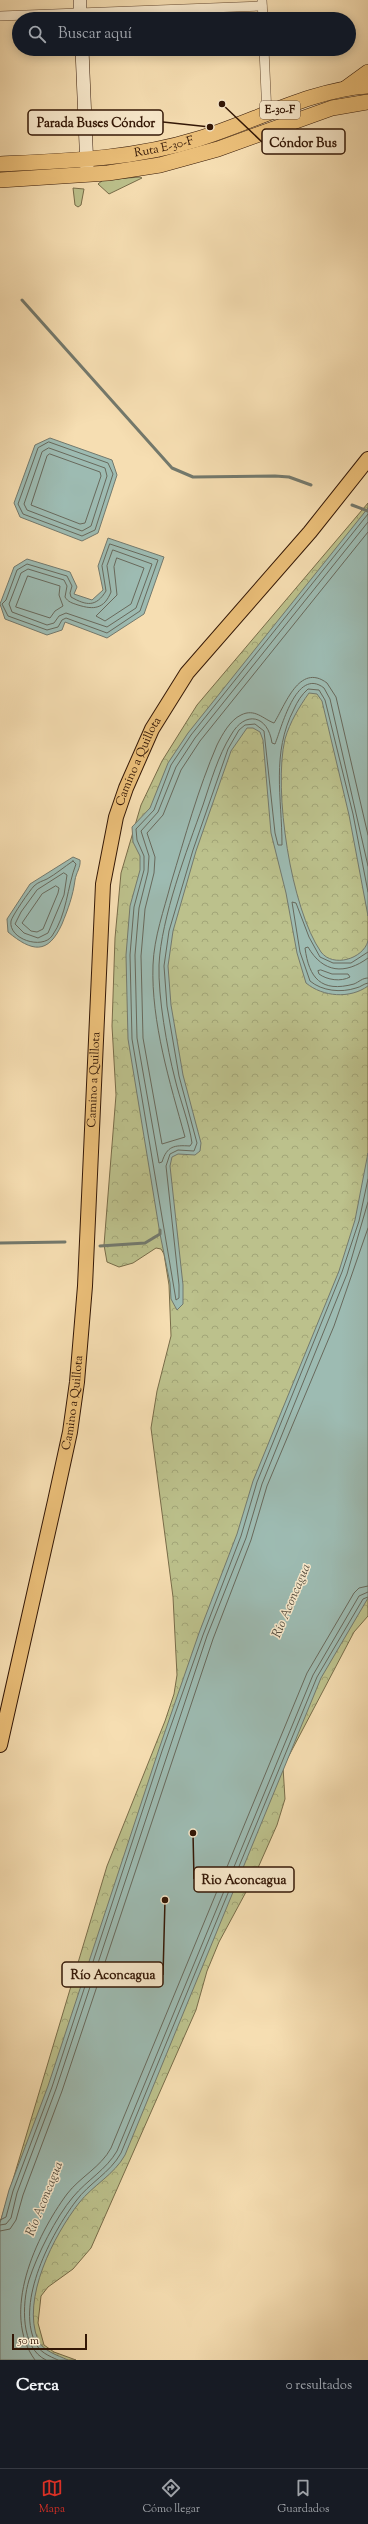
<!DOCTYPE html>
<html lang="es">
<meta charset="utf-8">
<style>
:root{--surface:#171b24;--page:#242831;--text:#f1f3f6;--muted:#9ea1a6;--line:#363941;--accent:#d93025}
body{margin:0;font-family:"Sorts Mill Goudy",serif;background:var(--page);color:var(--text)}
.scale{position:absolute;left:12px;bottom:10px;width:75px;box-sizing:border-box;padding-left:4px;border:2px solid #331706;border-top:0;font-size:11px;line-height:14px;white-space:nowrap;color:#331706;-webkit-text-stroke:3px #f9eacd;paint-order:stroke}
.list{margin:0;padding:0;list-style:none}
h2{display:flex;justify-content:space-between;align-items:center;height:52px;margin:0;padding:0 16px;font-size:17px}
h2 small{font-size:13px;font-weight:400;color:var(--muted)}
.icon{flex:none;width:22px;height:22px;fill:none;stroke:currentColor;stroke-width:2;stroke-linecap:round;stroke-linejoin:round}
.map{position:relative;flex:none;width:368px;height:2360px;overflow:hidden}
.search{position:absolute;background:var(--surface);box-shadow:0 2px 10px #0003;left:12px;right:12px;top:12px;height:44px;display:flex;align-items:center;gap:10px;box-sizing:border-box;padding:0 14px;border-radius:22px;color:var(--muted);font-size:15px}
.sheet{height:108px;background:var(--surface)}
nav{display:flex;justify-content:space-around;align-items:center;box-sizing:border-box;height:56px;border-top:1px solid var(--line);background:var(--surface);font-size:11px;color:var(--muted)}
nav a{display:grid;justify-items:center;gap:2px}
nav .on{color:var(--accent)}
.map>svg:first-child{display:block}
</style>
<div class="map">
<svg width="368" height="2360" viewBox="0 0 368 2360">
<defs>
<pattern id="park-crowns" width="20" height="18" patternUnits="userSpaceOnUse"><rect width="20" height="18" fill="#bcc18c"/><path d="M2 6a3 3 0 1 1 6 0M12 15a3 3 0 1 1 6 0" fill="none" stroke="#a2a577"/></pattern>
</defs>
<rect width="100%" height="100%" fill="#f6deb2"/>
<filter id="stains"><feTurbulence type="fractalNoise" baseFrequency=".005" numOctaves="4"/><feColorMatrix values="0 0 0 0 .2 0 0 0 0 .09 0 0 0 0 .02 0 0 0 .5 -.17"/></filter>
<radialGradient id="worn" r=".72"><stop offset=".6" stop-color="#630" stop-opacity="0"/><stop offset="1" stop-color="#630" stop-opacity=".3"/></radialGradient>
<g fill="#bcc18c" stroke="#786c49">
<path d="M140,177L142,178L109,194L98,184L103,180Z"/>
<path d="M73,188L84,189L81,205L78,207L75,205Z"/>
</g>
<path fill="url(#park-crowns)" stroke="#786c49" d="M368,503V1616L354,1632L283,1767L285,1799L277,1825L253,1879L219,1942L207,1971L196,2010L91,2248L73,2269L48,2287L41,2296L38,2323L44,2345L54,2352L76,2360H0V2223L107,1866L165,1721L174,1694L177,1675L173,1597L151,1428L157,1391L171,1336L169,1285L164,1254L161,1249L156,1248L133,1263L119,1267L107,1262L104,1245L116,1095L112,1026L115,938L121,873L141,805L162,761L197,705Z"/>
<g fill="#9dbbb2" stroke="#73796d">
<path d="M50,438L112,460L117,475L98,533L82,541L20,517L14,503L35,445Z"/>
<path d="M368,508V916L349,815L322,701L317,694L309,693C299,707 290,722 285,739C273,790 291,909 321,952C333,968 363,959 368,941V986C350,999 323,997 306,983L297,953L286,893L271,833L263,740L260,732L253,728H247L231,751L196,851L173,931L168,966L171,1005L183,1075L201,1143L200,1151L195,1155L178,1154L172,1157L170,1166L183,1285V1304L177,1310L171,1299L170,1283L160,1234L128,1039L126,955L130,906L140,870V856L133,842L132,827L150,808L168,763L188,733Z"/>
<path d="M108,538L164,557L144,614L107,638L65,622L62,630L47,635L5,619L0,604L14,567L27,559L70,572L77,587L74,594L92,600L103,590L98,566Z"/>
<path d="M73,857L80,860C81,867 76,873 75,880C73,896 68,909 62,924C48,955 32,952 8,932L7,919L30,884Z"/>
<path d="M368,1153V1598L321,1678L125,2155C114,2175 93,2185 79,2203C54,2235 21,2299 38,2340C43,2351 57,2355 68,2360H0V2223L9,2190L48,2086L159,1749L199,1633L237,1534L253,1481L339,1271L355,1220Z"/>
</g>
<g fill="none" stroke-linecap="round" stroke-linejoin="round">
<g stroke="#68695c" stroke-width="1">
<path d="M49,442L108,463L113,474L95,530L82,536L23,514L18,504L38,448Z"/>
<path d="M49,448L105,468L107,476L91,526L82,531L27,510L24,504L42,452Z"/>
<path d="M50,454L100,472L101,476L85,523L80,524L31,505L47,456Z"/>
<path d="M368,514L191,735L171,765L154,810L136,829L137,840L144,856V870L134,907L130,955L132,1039L176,1300L179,1298V1285L166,1166L170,1154L178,1150L194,1151L197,1143L179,1076L167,1006L164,966L169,931L193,850L228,749L239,730L245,725L255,724L264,731L275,833L278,845H282C282,797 271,754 294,709C297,702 302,694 308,689L319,690L325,700L353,814L368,892"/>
<path d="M368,522L195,738L176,767L158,812L141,831L149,856L148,872L139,908L135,955L137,1038L159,1163L162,1162C167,1146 174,1145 190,1146L192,1143C189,1122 180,1100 175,1079C167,1048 158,997 159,965C161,918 187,850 203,805C211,781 218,756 231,735C245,710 268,715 272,743L275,744C281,730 296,666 324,688L330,699L368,866"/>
<path d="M368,532L200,741L181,770L163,815L147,833L155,857L154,873L145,909L141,956L143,1038L162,1144L185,1137C170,1083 151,1022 153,965C154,937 164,910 171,883C185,837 198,789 217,745C222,735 230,720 241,715C255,708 263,719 274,723C285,706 299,662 327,683L336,697L368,835"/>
<path d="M110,544L158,560L140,611L107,633L66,618L62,620L58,627L47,630L8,616L2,604L6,600L17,570L27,564L67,576L72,586L70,593L71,597C87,606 96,607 106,591L102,566Z"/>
<path d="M113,550L152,564L136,608L107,627L66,613L59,616L54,623L47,625L12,612L9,604L21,573L28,569L64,580L67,586L65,597C68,602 72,603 78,605C94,610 104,609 111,592L107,566Z"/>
<path d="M117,558L144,568L131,604L105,621L96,616L117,595L114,567Z"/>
<path d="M28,576L60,586L59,595L63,606L55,611L50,618L16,607Z"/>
<path d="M73,861L76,864C67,887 67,915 52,936C42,950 8,939 11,921C12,916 30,890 34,886C38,882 43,881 47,879C56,874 64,867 73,861Z"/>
<path d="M64,873L67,875L64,895L48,933L38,938L24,933L15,924L21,912L37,890Z"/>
<path d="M56,886L59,888L58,893L43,929L37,932L31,931L22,923L42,894Z"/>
<path d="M368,952L351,963H333L320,957L309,937L296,903L292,902L300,952L310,981C322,991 341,993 356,988C361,987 363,984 368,983"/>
<path d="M368,958C345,975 323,973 308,947L305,948C309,978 321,993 354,984C359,982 362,978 368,978"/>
<path d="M321,970L332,974H348L350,977C341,982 327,980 319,974L318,971Z"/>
<path d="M0,2220L6,2217L13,2191L52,2087L162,1751L203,1635L241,1536L257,1482L342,1272L359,1221L368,1179"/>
<path d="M0,2225L6,2224L11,2218L17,2193L56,2089L207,1636L246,1538L262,1484L347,1274L368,1202"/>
<path d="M0,2231L10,2229L16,2220L23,2195L62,2091L213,1639L251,1540L267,1486L334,1326L368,1228"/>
<path d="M35,2360C0,2313 36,2236 67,2194C80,2177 101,2167 111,2148L307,1673L354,1593L359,1588L368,1586"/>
<path d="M46,2360C20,2348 22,2303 29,2280C37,2255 56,2217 73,2197C87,2180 106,2170 117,2151L313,1675L359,1596L368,1592"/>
<path d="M58,2360C49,2356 39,2352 35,2342C16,2301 51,2234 76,2201C89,2183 110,2173 121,2153L317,1677L363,1599L368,1597"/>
</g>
<g stroke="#73796d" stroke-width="3">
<path d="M22,300L172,468L193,477L275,476L289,477L311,485"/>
<path d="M352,505L368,511"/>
<path d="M0,1243L65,1242"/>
<path d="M100,1246L145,1243L160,1234V1230"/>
</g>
<defs>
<g id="minor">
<path d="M262,0L263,19"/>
<path d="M0,16L262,6"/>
<path d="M264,49L267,115"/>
</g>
<g id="secondary">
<path d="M80,0V19"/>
<path d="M82,49L87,169"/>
</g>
<g id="primary">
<path id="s1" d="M0,1745L55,1501L70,1432L77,1382L85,1286L103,884L116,817L126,788L152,729L187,673L310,532L368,459"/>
</g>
<g id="trunk">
<path d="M346,88L368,72"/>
<path id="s2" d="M0,164C67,161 134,159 198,139C254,122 309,90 368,86"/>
<path d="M0,180L108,173L160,165L218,149L332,108L368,102"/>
</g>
</defs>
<use href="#minor" stroke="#644931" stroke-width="10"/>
<use href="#secondary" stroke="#331706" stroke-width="14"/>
<use href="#primary" stroke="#331706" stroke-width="16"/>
<use href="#trunk" stroke="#331706" stroke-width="16"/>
<use href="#minor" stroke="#f9eacd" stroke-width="9"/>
<use href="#secondary" stroke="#f9eacd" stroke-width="13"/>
<use href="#primary" stroke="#ebbf79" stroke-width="14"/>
<use href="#trunk" stroke="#ebbf79" stroke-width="15"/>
</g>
<g text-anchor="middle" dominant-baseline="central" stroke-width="3" stroke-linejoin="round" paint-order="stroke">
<rect fill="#f9eacd" stroke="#6e5642" stroke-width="1" x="260" y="101" width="40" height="18" rx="3"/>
<g font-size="11" font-weight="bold" fill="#331706">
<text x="280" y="110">E-30-F</text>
</g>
<g font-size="12" fill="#331706" stroke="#f9eacd">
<text stroke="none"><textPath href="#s2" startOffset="165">Ruta E-30-F</textPath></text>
<text stroke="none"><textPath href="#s1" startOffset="998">Camino a Quillota</textPath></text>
<text stroke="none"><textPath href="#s1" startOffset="674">Camino a Quillota</textPath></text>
<text stroke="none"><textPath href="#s1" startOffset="350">Camino a Quillota</textPath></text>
</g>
<g font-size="13" font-style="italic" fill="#585042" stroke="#f9eacd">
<text transform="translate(292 1601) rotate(-67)">Río Aconcagua</text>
<text transform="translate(45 2199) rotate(-68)">Río Aconcagua</text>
</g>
</g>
<path fill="none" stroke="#331706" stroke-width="1.5" d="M210 127L163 122M222 104L262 142M193 1833L194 1879M165 1900L163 1975"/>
<g fill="#331706" stroke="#f9eacd" stroke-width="1.5">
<circle cx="210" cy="127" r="4"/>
<circle cx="222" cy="104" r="4"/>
<circle cx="193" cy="1833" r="4"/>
<circle cx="165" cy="1900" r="4"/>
</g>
<g fill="#f9eacd" stroke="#331706" stroke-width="1.5">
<rect x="28" y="110" width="135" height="25" rx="4"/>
<rect x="262" y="129" width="83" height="25" rx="4"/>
<rect x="194" y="1867" width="100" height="25" rx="4"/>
<rect x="62" y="1962" width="101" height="25" rx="4"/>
</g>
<g font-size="13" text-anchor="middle" font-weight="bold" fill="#331706">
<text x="96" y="127">Parada Buses Cóndor</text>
<text x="303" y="147">Cóndor Bus</text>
<text x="244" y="1884">Rio Aconcagua</text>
<text x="113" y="1979">Río Aconcagua</text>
</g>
<rect width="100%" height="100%" filter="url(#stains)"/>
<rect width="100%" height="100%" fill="url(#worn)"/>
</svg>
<div class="scale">50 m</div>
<div class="search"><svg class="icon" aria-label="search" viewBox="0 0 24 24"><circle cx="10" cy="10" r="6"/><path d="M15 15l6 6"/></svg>Buscar aquí</div>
</div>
<section class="sheet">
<h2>Cerca<small>0 resultados</small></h2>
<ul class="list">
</ul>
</section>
<nav>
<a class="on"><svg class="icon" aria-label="map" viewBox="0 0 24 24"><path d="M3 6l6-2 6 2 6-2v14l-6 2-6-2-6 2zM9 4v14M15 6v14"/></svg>Mapa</a>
<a><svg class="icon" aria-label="directions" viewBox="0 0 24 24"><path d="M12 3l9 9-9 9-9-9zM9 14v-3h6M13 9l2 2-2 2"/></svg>Cómo llegar</a>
<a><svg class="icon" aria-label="saved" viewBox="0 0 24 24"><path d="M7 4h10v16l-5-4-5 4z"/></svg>Guardados</a>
</nav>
